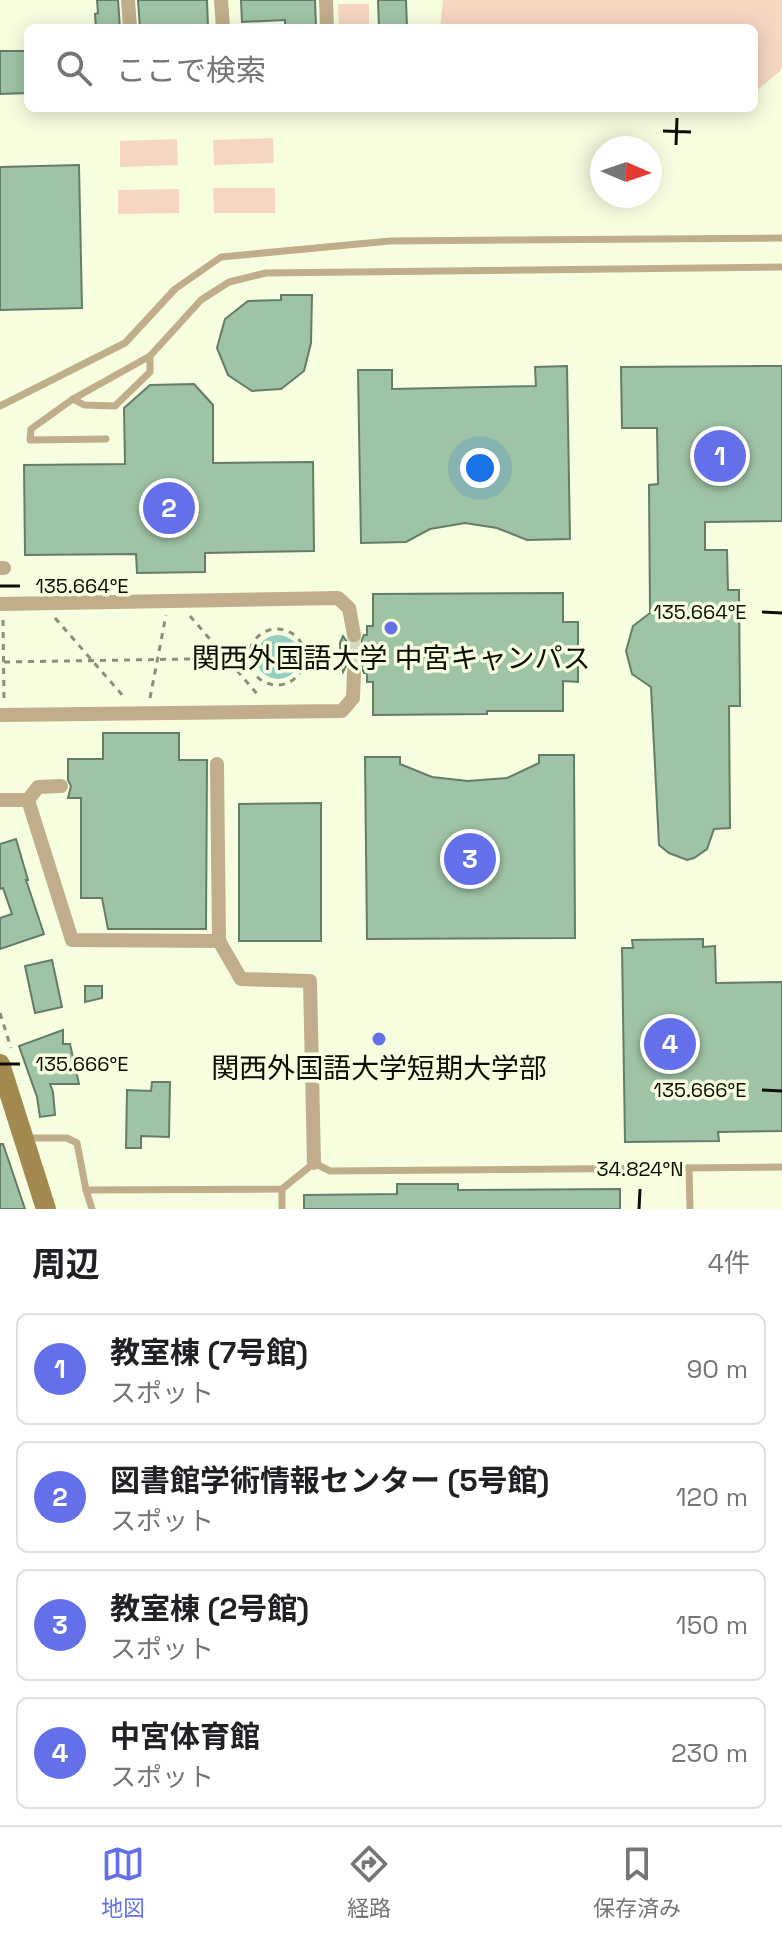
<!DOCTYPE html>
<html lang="ja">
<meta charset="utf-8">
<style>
:root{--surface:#fff;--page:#f2f2f2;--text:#202124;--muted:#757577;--line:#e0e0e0;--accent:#6470e9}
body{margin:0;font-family:"Space Grotesk","Noto Sans JP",sans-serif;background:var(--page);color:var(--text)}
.compass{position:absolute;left:590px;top:136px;width:72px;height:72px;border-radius:50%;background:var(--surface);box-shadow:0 4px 20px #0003;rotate:92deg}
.you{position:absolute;left:480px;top:468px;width:28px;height:28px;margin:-20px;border:6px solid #fff;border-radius:50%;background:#1a73e8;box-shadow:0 0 0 12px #1a73e833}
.badge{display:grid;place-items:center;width:52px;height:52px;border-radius:50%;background:var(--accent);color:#fff;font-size:26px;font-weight:700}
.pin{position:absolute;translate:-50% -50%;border:4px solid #fff;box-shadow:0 2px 8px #0006}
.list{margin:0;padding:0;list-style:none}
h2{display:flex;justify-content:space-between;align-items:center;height:104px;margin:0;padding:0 32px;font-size:34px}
h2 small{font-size:26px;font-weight:400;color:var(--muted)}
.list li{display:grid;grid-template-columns:52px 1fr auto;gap:24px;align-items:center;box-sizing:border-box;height:112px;margin:0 16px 16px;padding:0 16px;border:2px solid var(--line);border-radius:12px}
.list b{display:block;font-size:30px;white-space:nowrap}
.list p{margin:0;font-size:26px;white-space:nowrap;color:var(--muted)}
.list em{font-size:26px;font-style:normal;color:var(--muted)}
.icon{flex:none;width:44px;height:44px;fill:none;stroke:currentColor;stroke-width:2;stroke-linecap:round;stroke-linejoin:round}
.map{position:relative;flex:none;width:782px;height:1209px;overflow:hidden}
.search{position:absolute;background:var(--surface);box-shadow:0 4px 20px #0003;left:24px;right:24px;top:24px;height:88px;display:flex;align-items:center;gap:20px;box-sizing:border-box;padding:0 28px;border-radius:12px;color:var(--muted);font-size:30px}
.sheet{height:616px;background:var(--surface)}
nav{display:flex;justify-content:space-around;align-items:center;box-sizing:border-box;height:112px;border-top:2px solid var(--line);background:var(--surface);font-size:22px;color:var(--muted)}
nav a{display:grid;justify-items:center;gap:4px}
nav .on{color:var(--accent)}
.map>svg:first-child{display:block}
</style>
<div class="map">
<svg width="782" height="1209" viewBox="0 0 782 1209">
<rect width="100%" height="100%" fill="#f7fee0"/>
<g fill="#f6d6c1">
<path d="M443,0H782V66L780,71L754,93V28H440Z"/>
<path d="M338,4H369V28H339Z"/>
<path d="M273,138L274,163L214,165L213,140Z"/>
<path d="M177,139L178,165L120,167V141Z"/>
<path d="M213,188H275V213H214Z"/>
<path d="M179,189V213L118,214V190Z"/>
</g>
<circle fill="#96cdc2" cx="278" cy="657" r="22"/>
<g fill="#9fc4a5" stroke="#657c69" stroke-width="2">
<path d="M97,0H118L120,28H96L95,14L98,13Z"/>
<path d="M138,0H207L208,28H140Z"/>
<path d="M241,0H315L316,28H285V20L242,22Z"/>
<path d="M378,0H406L407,28H379Z"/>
<path d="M0,51H28V93L0,94Z"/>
<path d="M79,165L82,308L0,310V167Z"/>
<path d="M281,295H312L311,343L304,371L281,389L252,391L228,375L217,348L225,319L248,301L281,300Z"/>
<path d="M567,366L570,539L527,540L497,528L465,523L430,529L406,542L361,543L358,370H392V389L536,386L535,367Z"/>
<path d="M782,366V521L705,522V550H727L728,590H739L740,706H729L730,828L714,829L707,849L694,858L687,860L669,853L659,845L651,687L632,674L626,651L633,626L650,613L649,485L658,484L657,428H622L621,367Z"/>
<path d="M194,384L213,405V463L313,462L314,551L205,553V572L137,573L136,554L25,555L24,465L125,464L124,408L150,385Z"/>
<path d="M563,593V622H578V682L563,681V711H487V714L373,715V682H367V673H364L360,664L354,662L346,666L343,672L341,664L340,643L343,636L347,642L355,645L361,642L364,635H367V626H373V594Z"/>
<path d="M103,733H179V760H207L206,929H108L102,898H81V798H68L71,786L68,780V759H103Z"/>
<path d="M539,755H574L575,938L367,939L365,757H400V764L432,777L468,781L507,778L539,763Z"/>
<path d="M321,803V941H239V804Z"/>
<path d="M16,839L28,880H26L44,934L0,949V918L12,914L3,888L0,889V844Z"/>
<path d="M703,939V947L715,946L716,983L782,982V1131L718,1132L719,1141L625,1142L622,948H633L632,940Z"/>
<path d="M52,960L62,1007L35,1013L25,966Z"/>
<path d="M85,986H102V998L85,1002Z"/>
<path d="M63,1030V1044H70L79,1084H50L53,1092L55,1115L40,1117L37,1097L19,1046Z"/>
<path d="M152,1082H170L169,1137L141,1136V1148H126L127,1090L151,1091Z"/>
<path d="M0,1144H3L25,1209H0Z"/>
<path d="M397,1184H458V1190L620,1189V1209H304V1195L397,1194Z"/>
</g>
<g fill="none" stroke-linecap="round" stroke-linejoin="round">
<path stroke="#d4dabf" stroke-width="14" stroke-dasharray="14 7" stroke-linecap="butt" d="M354,635V672"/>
<g stroke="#8a8f7b" stroke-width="3" stroke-dasharray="6 6" stroke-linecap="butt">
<path d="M190,616L258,695"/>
<path d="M55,618L124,697"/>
<path d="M3,620L4,700"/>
<circle cx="277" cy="657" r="28"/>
<path d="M305,657L324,656"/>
<path d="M4,662L249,658"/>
<path d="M150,698L166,615"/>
<path d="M0,1013L11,1048"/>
</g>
<g stroke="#bfae89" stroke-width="7">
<path d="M73,399L84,405L115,406L150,372V356"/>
<path d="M0,406L125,343L175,289L221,257L390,241L782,238"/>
<path d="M106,439L30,440L31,429L73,399L150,356L201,300L229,282L266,273L782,267"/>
<path d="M25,1138H67L77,1143L86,1190L282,1189L314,1163L330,1171L782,1167"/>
<path d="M689,1168L690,1209"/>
<path d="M282,1189V1209"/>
<path d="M86,1190L92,1209"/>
</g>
<g stroke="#bfae89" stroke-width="14">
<path d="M128,0L130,28"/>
<path d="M221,0L223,28"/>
<path d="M326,0L327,28"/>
<path d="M0,568H4"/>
<path d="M0,604L338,598L349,608L354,635"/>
<path d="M0,715L342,711L353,698L354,672"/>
<path d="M217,764L219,941"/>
<path d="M0,800H28L72,940L219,941L241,979L310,981L314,1163"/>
<path d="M28,800L38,787L61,786"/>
</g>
<path stroke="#a28950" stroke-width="20" d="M0,1064L46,1209"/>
</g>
<path fill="none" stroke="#0c0e05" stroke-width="3" d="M663,131L691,132M676,145L677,118M0,586H20M762,612L782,613M0,1064H20M762,1090L782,1091M639,1209L640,1189"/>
<g fill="#6470e9" stroke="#f7fee0" stroke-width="3">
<circle cx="391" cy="628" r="8"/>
<circle cx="379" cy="1039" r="8"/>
</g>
<g text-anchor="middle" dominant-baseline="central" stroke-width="7" stroke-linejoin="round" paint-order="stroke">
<g font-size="28" fill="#0c0e05" stroke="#f7fee0">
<text x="391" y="658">関西外国語大学 中宮キャンパス</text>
<text x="379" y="1068">関西外国語大学短期大学部</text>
</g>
</g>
<g font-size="20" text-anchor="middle" fill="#0c0e05" stroke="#f7fee0" stroke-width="7" stroke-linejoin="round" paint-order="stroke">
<text x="82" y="593">135.664°E</text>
<text x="700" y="619">135.664°E</text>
<text x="82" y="1071">135.666°E</text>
<text x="700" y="1097">135.666°E</text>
<text x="640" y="1176">34.824°N</text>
</g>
</svg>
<svg class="compass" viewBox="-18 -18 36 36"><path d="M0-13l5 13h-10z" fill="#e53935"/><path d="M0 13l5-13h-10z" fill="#757577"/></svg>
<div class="you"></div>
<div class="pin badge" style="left:720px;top:456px">1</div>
<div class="pin badge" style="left:169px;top:508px">2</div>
<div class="pin badge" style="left:470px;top:859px">3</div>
<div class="pin badge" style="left:670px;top:1044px">4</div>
<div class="search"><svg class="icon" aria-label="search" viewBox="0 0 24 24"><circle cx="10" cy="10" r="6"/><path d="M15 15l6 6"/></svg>ここで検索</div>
</div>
<section class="sheet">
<h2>周辺<small>4件</small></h2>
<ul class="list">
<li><span class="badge">1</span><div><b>教室棟 (7号館)</b><p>スポット</p></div><em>90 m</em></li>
<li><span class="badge">2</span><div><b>図書館学術情報センター (5号館)</b><p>スポット</p></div><em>120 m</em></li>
<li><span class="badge">3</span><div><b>教室棟 (2号館)</b><p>スポット</p></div><em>150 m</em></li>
<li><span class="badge">4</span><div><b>中宮体育館</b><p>スポット</p></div><em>230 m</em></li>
</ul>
</section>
<nav>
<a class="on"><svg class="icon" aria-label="map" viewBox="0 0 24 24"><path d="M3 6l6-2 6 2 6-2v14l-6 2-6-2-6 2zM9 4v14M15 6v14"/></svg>地図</a>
<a><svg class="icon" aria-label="directions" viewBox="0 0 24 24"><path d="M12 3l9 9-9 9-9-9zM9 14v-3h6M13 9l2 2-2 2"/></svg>経路</a>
<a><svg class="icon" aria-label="saved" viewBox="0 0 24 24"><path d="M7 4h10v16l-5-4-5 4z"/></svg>保存済み</a>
</nav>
